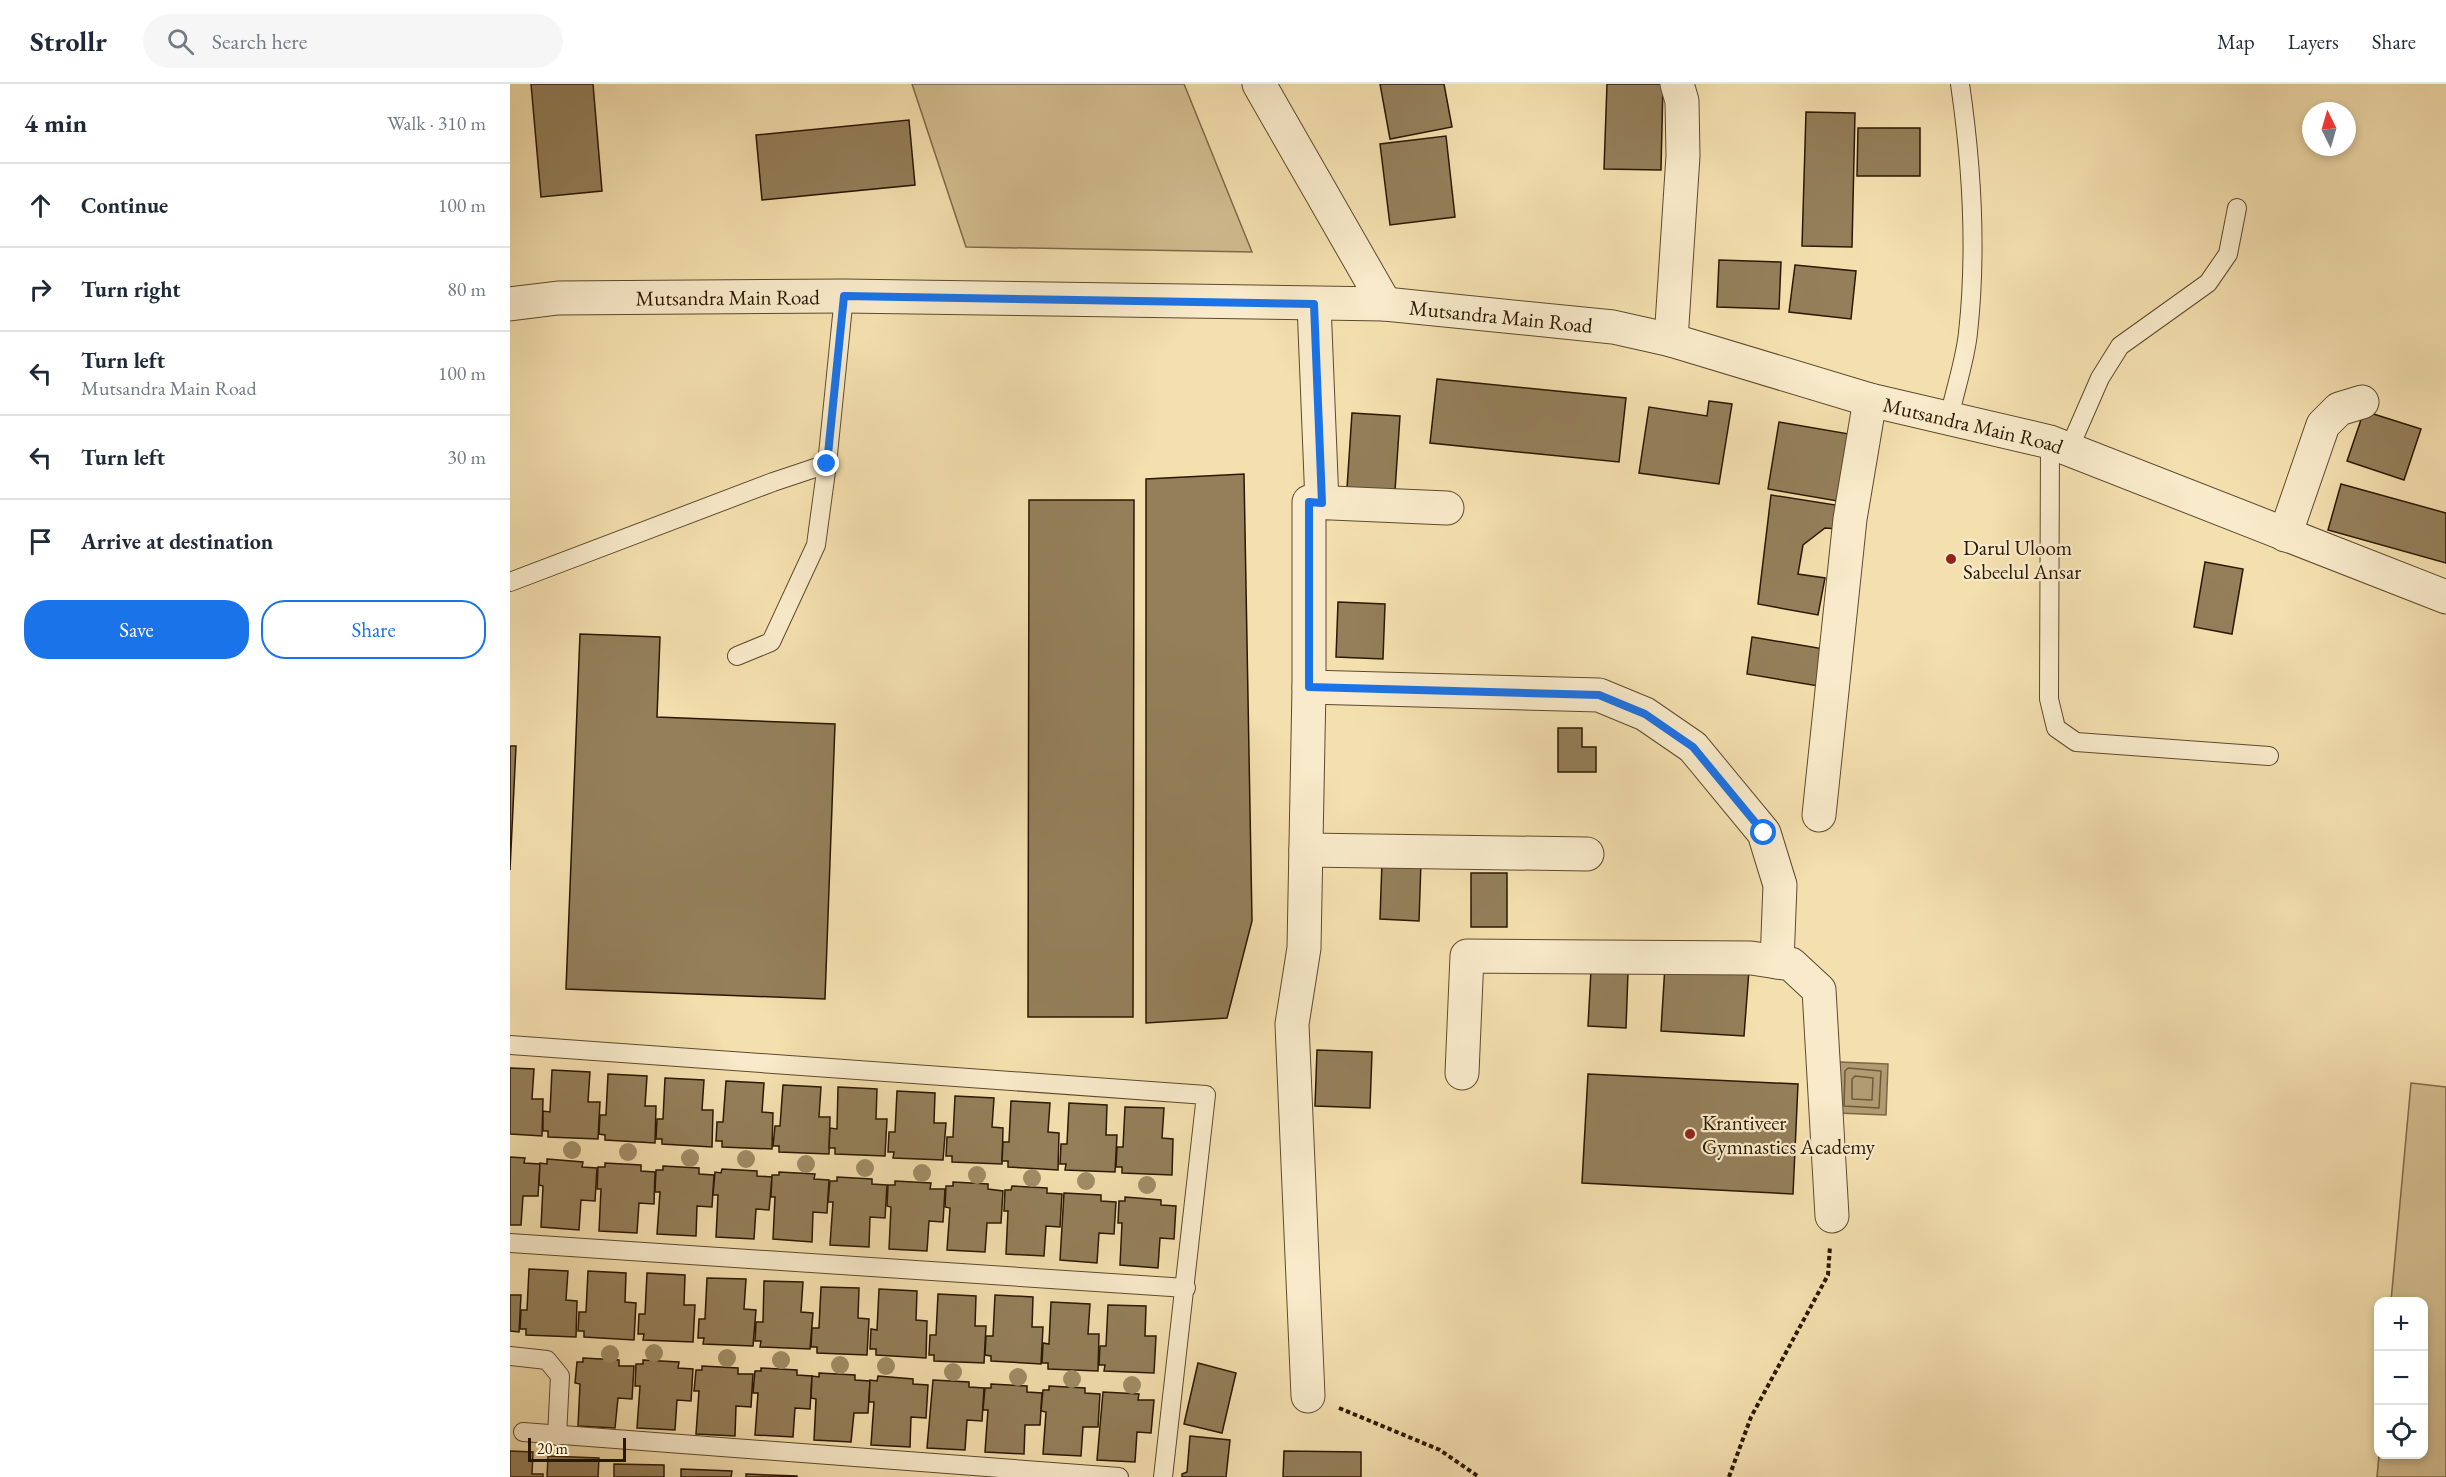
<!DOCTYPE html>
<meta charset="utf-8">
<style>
:root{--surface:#fff;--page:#f6f6f7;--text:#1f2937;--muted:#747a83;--line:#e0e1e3;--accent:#1a73e8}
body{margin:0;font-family:"EB Garamond",serif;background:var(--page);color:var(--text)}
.controls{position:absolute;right:18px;bottom:18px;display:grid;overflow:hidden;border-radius:12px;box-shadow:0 3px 9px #0003}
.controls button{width:54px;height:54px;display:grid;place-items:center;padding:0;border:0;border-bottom:2px solid var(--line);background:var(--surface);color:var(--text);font:30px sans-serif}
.compass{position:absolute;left:1792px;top:18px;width:54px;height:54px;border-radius:50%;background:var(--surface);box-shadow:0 3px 9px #0003;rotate:355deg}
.scale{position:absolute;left:18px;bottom:15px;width:98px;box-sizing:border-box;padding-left:6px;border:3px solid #2b1800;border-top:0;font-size:16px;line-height:21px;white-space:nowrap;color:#2b1800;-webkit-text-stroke:4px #f8eaca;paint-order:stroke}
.stop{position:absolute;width:18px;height:18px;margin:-14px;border:4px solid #1a73e8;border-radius:50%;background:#fff}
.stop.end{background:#1a73e8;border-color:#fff;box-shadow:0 2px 6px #0008}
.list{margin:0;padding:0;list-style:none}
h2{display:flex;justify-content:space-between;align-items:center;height:78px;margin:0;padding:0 24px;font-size:26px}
h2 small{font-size:20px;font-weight:400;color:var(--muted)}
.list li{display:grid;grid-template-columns:39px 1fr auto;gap:18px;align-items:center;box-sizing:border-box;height:84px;padding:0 24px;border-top:2px solid var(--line)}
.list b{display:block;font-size:22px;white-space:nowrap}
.list p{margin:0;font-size:20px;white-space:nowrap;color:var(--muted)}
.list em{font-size:20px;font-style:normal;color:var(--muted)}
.actions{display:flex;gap:12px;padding:18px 24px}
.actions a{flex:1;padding:14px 0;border:2px solid var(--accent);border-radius:24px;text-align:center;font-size:21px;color:var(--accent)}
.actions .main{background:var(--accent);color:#fff}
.icon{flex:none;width:33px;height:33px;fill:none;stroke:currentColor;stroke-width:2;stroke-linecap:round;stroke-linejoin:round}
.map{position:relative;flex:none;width:1936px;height:1393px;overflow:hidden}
header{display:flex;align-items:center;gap:36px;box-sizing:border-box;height:84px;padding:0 30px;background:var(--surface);border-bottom:2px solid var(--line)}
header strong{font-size:28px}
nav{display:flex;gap:33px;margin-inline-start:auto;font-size:21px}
.search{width:420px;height:54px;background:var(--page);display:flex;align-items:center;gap:15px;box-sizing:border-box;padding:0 21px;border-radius:33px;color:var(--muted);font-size:22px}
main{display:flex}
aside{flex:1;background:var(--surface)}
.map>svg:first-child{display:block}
</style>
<header>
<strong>Strollr</strong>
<div class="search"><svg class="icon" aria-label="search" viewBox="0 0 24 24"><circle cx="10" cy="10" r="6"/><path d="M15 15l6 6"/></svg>Search here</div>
<nav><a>Map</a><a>Layers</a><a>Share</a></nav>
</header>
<main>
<aside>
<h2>4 min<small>Walk · 310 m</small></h2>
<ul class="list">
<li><svg class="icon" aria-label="ahead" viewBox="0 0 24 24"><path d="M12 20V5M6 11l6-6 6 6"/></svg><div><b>Continue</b></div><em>100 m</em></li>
<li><svg class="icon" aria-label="right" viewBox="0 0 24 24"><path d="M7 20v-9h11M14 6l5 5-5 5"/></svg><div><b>Turn right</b></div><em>80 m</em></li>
<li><svg class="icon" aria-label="left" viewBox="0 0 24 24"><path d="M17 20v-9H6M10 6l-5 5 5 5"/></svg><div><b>Turn left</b><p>Mutsandra Main Road</p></div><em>100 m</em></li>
<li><svg class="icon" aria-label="left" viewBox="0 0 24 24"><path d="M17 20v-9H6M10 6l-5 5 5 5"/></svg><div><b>Turn left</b></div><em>30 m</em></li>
<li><svg class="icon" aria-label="arrive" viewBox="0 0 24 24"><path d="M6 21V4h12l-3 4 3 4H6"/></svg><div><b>Arrive at destination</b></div></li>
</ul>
<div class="actions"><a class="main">Save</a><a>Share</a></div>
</aside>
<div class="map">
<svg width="1936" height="1393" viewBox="0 0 1936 1393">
<rect width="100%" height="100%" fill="#f4dfae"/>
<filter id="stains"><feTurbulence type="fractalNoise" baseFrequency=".00333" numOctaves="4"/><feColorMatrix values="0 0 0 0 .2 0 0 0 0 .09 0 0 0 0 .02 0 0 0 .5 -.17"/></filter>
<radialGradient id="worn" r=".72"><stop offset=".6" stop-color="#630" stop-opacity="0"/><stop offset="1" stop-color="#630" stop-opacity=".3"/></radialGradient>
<g fill="#d2bd90" stroke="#7e6a48" stroke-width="1.5">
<path d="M402,0H674L742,168L456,163Z"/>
<path d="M1901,999L1936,1003V1393H1867L1869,1371L1914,1370V1218L1881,1217Z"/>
</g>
<path fill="#b09b73" stroke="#7b6745" stroke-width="1.5" d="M1329,978L1378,980L1376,1031L1327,1029Z"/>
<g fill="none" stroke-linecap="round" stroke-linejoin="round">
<g stroke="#6e5a3a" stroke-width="1.5">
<path d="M1338,984L1371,987L1369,1024L1334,1022L1335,987Z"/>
<path d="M1345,992L1363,994L1362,1016L1342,1015V995Z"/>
</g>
</g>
<g fill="#947f5a" stroke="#2b1800" stroke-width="1.5">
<path d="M21,0H83L92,107L31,113Z"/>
<path d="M870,0H934L942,43L880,55Z"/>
<path d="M1097,0H1153L1151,86L1094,85Z"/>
<path d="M1296,28L1345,29L1342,163L1292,162Z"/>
<path d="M399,36L405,101L252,116L246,51Z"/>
<path d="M1348,44H1410V92H1347Z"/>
<path d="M936,52L945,133L880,141L870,60Z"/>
<path d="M1209,176L1271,178L1269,225L1207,223Z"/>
<path d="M1285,181L1346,187L1341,235L1279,228Z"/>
<path d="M927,295L1116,314L1109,378L920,359Z"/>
<path d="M1199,317L1222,320L1209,400L1129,389L1139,323L1197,332Z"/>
<path d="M1854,327L1911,345L1894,396L1837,377Z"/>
<path d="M842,329L890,332L885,407L837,404Z"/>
<path d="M1269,338L1345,351L1333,418L1258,405Z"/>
<path d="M734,390L742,837L717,934L636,939V395Z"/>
<path d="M1831,400L1936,429V479L1818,446Z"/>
<path d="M1261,411L1332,422L1328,445L1315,444L1293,461L1288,490L1315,494L1308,531L1248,520Z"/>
<path d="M519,416H624L623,933H518Z"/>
<path d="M1695,478L1733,485L1722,550L1684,543Z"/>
<path d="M828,518L875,520L873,575L826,573Z"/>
<path d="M70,550L150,553L147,633L325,640L315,915L56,905Z"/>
<path d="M1242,553L1320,566L1314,603L1237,590Z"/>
<path d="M1048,644H1072V663H1086V688H1048Z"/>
<path d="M0,662H6L0,786Z"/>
<path d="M872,777L911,778L909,837L870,835Z"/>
<rect x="961" y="789" width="36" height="54"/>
<path d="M1155,881L1239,886L1234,952L1151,947Z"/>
<path d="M1081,886L1118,888L1116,944L1078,942Z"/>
<path d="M807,966L862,968L860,1024L805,1022Z"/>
<path d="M0,984L24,985L22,1015H33L32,1052L0,1050Z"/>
<path d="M42,986L80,988L78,1018H90L88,1055L38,1053V1047H33V1027L40,1028Z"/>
<path d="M98,990L137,992L135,1022H146L145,1059L95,1056V1051L89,1050L90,1031H96Z"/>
<path d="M1078,990L1288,1000L1283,1110L1072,1099Z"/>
<path d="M155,994L194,996L192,1026H203L202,1063L152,1060V1055H146L147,1035H153Z"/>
<path d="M216,997L254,999L252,1028L263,1029L262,1065L212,1063V1057H206L207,1038H213Z"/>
<path d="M273,1001L311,1003L309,1033H320L319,1070L269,1068V1062H263L265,1042H270Z"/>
<path d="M328,1003L367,1005L366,1035H377L375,1072L325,1070V1064H319L320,1044L327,1045Z"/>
<path d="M387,1007L425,1009L424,1039H436L433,1076L383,1074L384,1068H378L379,1048H385Z"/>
<path d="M445,1012L484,1014L482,1043L493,1044L492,1080L442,1078V1072H436L437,1053H443Z"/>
<path d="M501,1017L540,1019L538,1048L549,1049L548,1086L498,1083V1077H492L493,1058H499Z"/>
<path d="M559,1019L597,1021L596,1051H607L605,1088L555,1086L556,1080H550L551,1060H557Z"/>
<path d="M615,1023L654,1024L652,1054L663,1055L662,1091L612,1089V1083H606L607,1063H613Z"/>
<path d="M0,1073L15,1074L14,1079L30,1080L28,1112H13L11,1141H0Z"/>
<path d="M37,1075L73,1078L72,1083L87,1084L85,1117L71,1116L69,1146L31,1143L33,1102L29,1101L30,1079L37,1080Z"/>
<path d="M95,1079L131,1081V1087L145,1088L144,1120L129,1119L127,1149L89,1147L91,1105H87L88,1083H95Z"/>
<path d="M153,1082L189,1084V1090L204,1091L202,1123L187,1122L186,1152L147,1150L150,1108H145L146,1086H153Z"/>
<path d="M212,1085L247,1087V1092L262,1093L259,1126L246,1125L244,1155L206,1153L208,1111H203L205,1088L211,1089Z"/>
<path d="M269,1088L305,1090L304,1095L319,1096L317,1129L303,1128L302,1158L263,1155L265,1113H261L262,1091H269Z"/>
<path d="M327,1093L362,1095V1100L377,1101L375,1134L360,1133L359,1163L320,1161L323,1118H318L320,1097H327Z"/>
<path d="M385,1097L421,1099L420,1105H435L433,1138L419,1137L417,1167L379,1165L381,1123L377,1122L378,1101H385Z"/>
<path d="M443,1098L478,1100V1105L493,1107L491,1139H477L475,1168L437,1166L440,1124L435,1123L436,1102H443Z"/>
<path d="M502,1102L537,1104V1109L552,1110L550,1143L536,1142L534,1172L496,1170L498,1127H494L495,1106H501Z"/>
<path d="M554,1109L591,1111V1117L606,1118L604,1150L589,1149L587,1179L550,1176Z"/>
<path d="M615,1113L651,1116V1121L666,1122L664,1155L650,1154L648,1184L610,1181L612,1139H608L609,1117H615Z"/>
<path d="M19,1185L58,1187L56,1216L67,1217L66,1253L16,1251V1245H10L11,1226H17Z"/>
<path d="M78,1187L116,1189L115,1218L126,1219L124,1256L74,1253V1247H68L69,1228H76Z"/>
<path d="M137,1189L175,1191L174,1221H185L183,1258L133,1256L134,1250H128L129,1230H135Z"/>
<path d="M197,1194L236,1195L234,1225L246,1226L243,1262L193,1260L194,1254H188L189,1235H195Z"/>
<path d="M254,1197L293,1198L291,1228L303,1229L300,1265L250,1263L251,1257H245L246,1238H253Z"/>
<path d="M311,1203L349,1204L348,1234L359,1235L357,1271L307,1269V1263H301L302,1244H309Z"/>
<path d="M369,1205L407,1207L406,1236L417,1237L416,1274L366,1271V1265H360L361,1245L367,1246Z"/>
<path d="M428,1210L466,1212L465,1242H476L474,1279L424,1277V1271H419L420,1251H426Z"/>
<path d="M0,1211H11L9,1248L0,1247Z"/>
<path d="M485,1211L523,1213L522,1243H533L531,1280L481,1277V1272L475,1271L476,1252H483Z"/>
<path d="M541,1218L580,1220L578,1250H589L588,1287L538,1285V1279H532L533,1259L539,1260Z"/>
<path d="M598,1221L636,1222L635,1252H646L644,1289L594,1287L595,1281H589L590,1262H596Z"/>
<path d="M73,1274L109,1276V1282H124L122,1315L108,1314L105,1344L68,1342L70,1300L65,1299L67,1278H73Z"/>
<path d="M133,1276L169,1278L168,1284L183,1285L181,1317L167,1316L165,1346L127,1344L130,1302H125L126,1280H133Z"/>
<path d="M688,1279L726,1289L712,1349L674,1340Z"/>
<path d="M192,1282L228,1284V1290H243L241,1323L226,1322L225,1352L186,1350L189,1307H184L186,1286H192Z"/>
<path d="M251,1284L287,1286V1291L302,1292L300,1325L285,1324L283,1353L245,1351L248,1309H243L245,1287H251Z"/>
<path d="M309,1289L345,1291V1296L360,1297L358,1329H344L341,1358L304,1356L306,1315L301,1314L302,1292L309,1293Z"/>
<path d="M368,1292L403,1295V1300L418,1301L416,1334L401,1333L400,1363L361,1361L364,1318H359L360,1296L367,1297Z"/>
<path d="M423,1296L459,1298V1303L474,1304L472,1337L457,1336L455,1366L417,1364Z"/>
<path d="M481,1300L517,1302V1308L532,1309L530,1341H515L514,1370L475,1368L478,1326H473L475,1304H481Z"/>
<path d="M539,1302L575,1304V1309L590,1310L588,1343H573L571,1372L533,1370L536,1328L531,1327L533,1306H539Z"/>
<path d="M593,1308L629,1310L628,1316H644L641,1349L627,1348L625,1378L587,1376Z"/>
<path d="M680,1352L720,1356L716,1393H672V1390L677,1388Z"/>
<path d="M0,1367L23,1368L22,1390H33V1393H0Z"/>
<path d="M774,1367L851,1368V1393H773Z"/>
<path d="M38,1372L89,1374L88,1393H37Z"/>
<path d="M104,1380L154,1381V1393H104Z"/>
<path d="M171,1385L222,1387L221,1393H171Z"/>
<path d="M236,1390L287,1392V1393H236Z"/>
</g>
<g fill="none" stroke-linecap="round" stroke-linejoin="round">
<defs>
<g id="service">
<path d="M1439,334C1445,306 1455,277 1458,249C1467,166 1462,82 1450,0"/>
<path d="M1540,358L1539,615L1546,644L1566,658L1759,672"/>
<path d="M1559,365L1590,294L1610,262L1698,199L1718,170L1727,124"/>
<path d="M0,498L263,398L317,380L334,212"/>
<path d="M227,572L261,558L306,461L317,380"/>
<path d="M0,961L696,1011L653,1393"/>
<path d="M0,1159L676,1204"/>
<path d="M0,1272L37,1276L50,1292L47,1352"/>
<path d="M13,1348L609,1393"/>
</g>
<g id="minor">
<path d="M749,0L875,220"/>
<path d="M804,220L812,419"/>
<path d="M1161,256L1173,72L1172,17L1167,0"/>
<path d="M1775,451L1813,341L1829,325L1852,318"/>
<path d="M799,603L1089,611L1135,630L1183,663L1254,749L1270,801L1267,878"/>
<path d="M1309,731L1340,435L1360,316"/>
<path d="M796,766L1077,770"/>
<path d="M952,989L957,872L1241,874L1281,880L1309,906L1322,1132"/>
<path d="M798,1312L782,940L794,864L799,603V418L937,424"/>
</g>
<g id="tertiary">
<path id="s1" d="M0,220L48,214L334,212L875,220L1103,243L1161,256L1360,316L1540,358L1936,513"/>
</g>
</defs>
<use href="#service" stroke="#5d4a2c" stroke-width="20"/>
<use href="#minor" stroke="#5d4a2c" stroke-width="35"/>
<use href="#tertiary" stroke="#5d4a2c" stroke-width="35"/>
<g stroke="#2b1800" stroke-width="4" stroke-dasharray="4.5 3" stroke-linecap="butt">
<path d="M829,1324L930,1366L969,1393"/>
<path d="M1219,1393L1241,1333L1318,1191L1320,1162"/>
</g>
<use href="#service" stroke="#f8eaca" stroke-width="18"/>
<use href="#minor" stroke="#f8eaca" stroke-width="33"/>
<use href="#tertiary" stroke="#f8eaca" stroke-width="33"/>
</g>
<g fill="#a18d66">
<circle cx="62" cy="1066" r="9"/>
<circle cx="118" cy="1068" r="9"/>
<circle cx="180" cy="1074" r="9"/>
<circle cx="236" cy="1075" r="9"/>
<circle cx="296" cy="1080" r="9"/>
<circle cx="355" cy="1084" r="9"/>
<circle cx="412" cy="1089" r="9"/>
<circle cx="467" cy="1091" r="9"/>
<circle cx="522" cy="1094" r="9"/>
<circle cx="576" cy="1097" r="9"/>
<circle cx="637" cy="1101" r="9"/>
<circle cx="144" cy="1269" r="9"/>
<circle cx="100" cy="1270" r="9"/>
<circle cx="217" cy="1274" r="9"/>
<circle cx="271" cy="1276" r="9"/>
<circle cx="330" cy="1281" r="9"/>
<circle cx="376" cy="1282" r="9"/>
<circle cx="443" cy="1288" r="9"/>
<circle cx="508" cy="1293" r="9"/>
<circle cx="562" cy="1295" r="9"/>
<circle cx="622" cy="1301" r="9"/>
</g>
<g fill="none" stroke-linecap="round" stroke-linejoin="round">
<path stroke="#1a73e8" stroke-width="8" d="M317,380L334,212L804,220L812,419L799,418V603L1089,611L1135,630L1183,663L1254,749"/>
</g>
<g fill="#8f2418" stroke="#f8eaca" stroke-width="2">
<circle cx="1441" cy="475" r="6"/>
<circle cx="1180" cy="1050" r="6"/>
</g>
<g text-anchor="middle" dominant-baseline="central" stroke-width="4.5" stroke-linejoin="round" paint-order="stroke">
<g font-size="21" fill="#2b1800" stroke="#f8eaca">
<text stroke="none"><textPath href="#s1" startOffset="218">Mutsandra Main Road</textPath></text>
<text stroke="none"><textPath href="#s1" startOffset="992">Mutsandra Main Road</textPath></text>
<text stroke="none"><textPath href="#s1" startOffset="1478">Mutsandra Main Road</textPath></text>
</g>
<g font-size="21" fill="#2b1800" stroke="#f8eaca" text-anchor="start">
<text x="1453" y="463">Darul Uloom<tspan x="1453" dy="24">Sabeelul Ansar</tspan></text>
<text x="1192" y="1038">Krantiveer<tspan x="1192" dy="24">Gymnastics Academy</tspan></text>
</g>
</g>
<rect width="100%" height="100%" filter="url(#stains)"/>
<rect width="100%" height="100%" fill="url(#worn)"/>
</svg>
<div class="controls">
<button>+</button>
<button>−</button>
<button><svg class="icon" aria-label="locate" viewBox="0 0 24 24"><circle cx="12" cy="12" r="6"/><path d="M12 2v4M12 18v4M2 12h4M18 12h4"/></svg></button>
</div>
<svg class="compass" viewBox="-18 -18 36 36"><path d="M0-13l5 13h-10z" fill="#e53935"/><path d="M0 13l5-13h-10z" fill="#747a83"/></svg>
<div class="scale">20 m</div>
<div class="stop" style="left:1254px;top:749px"></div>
<div class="stop end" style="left:317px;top:380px"></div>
</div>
</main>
